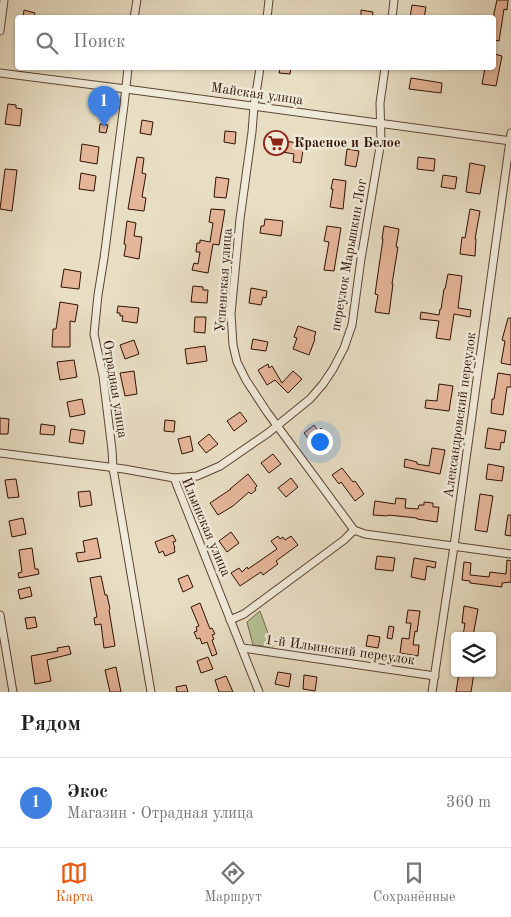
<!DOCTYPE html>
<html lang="ru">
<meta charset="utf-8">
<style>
:root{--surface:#fff;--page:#f2f2f2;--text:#222;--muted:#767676;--line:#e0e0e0;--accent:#ea580c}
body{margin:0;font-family:"Old Standard TT",serif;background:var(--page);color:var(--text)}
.controls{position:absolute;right:15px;bottom:15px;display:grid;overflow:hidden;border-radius:5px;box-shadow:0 1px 4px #0004}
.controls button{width:45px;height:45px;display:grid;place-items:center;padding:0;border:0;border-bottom:1px solid var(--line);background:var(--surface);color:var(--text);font:25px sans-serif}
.you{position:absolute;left:319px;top:441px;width:18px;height:18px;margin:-12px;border:4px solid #fff;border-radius:50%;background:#1a73e8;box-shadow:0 0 0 8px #1a73e833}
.badge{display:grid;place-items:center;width:32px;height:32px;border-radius:50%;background:var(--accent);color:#fff;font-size:16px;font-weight:700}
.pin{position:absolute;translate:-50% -41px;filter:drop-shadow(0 1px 2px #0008)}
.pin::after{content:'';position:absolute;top:26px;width:18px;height:15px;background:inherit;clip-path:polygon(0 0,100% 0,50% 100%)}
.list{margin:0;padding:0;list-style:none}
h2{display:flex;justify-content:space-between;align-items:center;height:65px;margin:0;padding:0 20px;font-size:21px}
h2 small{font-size:16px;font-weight:400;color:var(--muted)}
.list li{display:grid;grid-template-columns:32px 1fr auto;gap:15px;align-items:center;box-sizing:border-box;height:90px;padding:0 20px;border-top:1px solid var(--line)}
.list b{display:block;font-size:19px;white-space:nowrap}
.list p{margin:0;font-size:16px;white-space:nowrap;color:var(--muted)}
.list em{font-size:16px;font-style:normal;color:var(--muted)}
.icon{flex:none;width:28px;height:28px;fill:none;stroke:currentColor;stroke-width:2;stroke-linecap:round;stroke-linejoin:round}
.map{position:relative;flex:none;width:511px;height:692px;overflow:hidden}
.search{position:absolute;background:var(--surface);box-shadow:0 1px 4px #0004;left:15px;right:15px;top:15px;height:55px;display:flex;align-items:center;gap:12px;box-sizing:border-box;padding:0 18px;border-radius:5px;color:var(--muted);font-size:19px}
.sheet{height:155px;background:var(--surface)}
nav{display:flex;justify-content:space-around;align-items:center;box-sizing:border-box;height:70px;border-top:1px solid var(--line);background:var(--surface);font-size:14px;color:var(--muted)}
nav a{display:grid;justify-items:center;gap:2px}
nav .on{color:var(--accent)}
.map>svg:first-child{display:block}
</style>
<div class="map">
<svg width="511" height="692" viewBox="0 0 511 692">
<rect width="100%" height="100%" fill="#e8dec4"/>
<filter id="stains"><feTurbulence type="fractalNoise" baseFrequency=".004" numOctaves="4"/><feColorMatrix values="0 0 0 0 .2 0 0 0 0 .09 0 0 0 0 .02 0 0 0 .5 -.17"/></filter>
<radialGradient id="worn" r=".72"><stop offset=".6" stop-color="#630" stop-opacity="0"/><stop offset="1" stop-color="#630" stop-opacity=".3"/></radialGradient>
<path fill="#b5c195" stroke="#72684c" d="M260,611L273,647L253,645L247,622Z"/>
<g fill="#e6b69a" stroke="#2e1003">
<path d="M497,0H508L507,10L504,9L499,41L494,40V13Z"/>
<path d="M412,5L426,7L424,18H410Z"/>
<path d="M24,10L35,13L34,18H23Z"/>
<path d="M361,10L373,12L372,18H361Z"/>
<path d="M494,54L502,56L496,86L482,84L485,68H494Z"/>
<path d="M280,68H291L290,74L279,73Z"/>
<path d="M411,78L442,83L441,93L409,89Z"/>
<path d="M8,104L16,105V108L22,109L20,126L5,124Z"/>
<path d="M142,120L153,122L151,135L140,133Z"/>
<path d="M100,124L108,125L106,133L99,132Z"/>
<path d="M225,131L236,132L235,144L224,142Z"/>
<path d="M272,139L304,144L301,163L293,162L294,154L271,150Z"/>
<path d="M82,144L99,147L97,164L80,161Z"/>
<path d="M347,149L359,151L356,167L345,165Z"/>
<path d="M137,157L144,158L142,173L146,174L142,197L146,198L144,211L128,209Z"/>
<path d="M418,157L435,159L434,171L417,169Z"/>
<path d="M470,163L485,166L480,194L466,192Z"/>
<path d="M5,169L17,170L12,211L0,209Z"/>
<path d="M81,173L96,176L94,191L79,189Z"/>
<path d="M443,175L457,177L455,189L441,187Z"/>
<path d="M216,177L229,179L226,198L214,197Z"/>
<path d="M333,179L346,181L343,209L330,207L333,189H331Z"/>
<path d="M211,209L225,210L219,245L213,244L208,273L192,270L194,263L198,264L200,252H196L197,243H200V240L210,242L213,223L209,222Z"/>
<path d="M470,209L480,211L475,239H476L475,256L460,254L462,237L465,238Z"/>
<path d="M265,219L283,221L281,236L260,233L261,226H264Z"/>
<path d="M127,221L136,223L134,236L142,237L139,259L124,256L126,245L124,244Z"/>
<path d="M327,226L341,228L334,271L324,270L329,242L324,241Z"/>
<path d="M384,226L399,229L396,247H398L392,284H393L389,314L375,312L378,295L375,294L383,239H382Z"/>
<path d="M64,269L81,272L79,289L61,287Z"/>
<path d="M448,274L462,276L458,308L471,310L470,317L454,314L450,340L436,338L439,321L420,319L421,312L439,315L440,309H441L444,289H445Z"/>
<path d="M193,286L203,287V290H208L207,303L191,302Z"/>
<path d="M251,288L267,291L266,298L263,297L261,305L249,303Z"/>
<path d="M60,302L78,305L75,322L70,321V347H52L53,329H56Z"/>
<path d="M118,306L139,308L137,323L122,321L123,316H120V313H117Z"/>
<path d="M195,317H206L205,333L194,332Z"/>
<path d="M508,318H511V365L501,363L505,341L502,340Z"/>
<path d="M298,326L316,332L314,338L315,339L309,355L293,349L297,338L294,337Z"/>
<path d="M253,339L268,342L266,351L251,349Z"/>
<path d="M134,340L139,354L125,359L120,345Z"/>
<path d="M205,346L207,361L187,364L185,349Z"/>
<path d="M74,360L77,377L60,380L57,362Z"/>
<path d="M268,364L269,368L272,366L282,383L293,371L302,379L288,393L275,380L267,385L258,370Z"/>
<path d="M134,371L137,394L125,396L120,373Z"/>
<path d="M498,373L511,375V387H507L503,415L491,413L492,399H494Z"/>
<path d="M439,384L453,386L449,411L425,408L426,400L437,401Z"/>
<path d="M82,399L85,414L70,417L67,402Z"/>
<path d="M240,412L247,421L234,431L227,421Z"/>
<path d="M0,418L9,419L8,434H0Z"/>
<path d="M165,420L175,421L174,432L164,431Z"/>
<path d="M41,424L55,426L54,435L40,434Z"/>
<path d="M314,425L318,431L321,428L327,436L324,438L327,442L317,450L304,433Z"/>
<path d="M488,428L506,431L504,443L501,442L500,450L485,448Z"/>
<path d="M71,429L85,431L83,444L69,442Z"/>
<path d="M209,434L218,444L206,453L198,443Z"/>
<path d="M190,436L193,451L182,454L178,439Z"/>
<path d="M432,448L445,450L440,474L404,467L405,459L417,462V464L429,466Z"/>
<path d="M273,454L281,464L269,473L261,463Z"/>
<path d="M488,464L504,467L502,481L486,479Z"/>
<path d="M342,468L353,482L355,481L364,494L355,501L341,482L339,484L332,475Z"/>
<path d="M248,474L257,486L255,488L256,490L251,494L249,492L233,506L218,515L210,503L231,489H230Z"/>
<path d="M291,478L298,487L286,497L278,488Z"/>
<path d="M16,479L19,497L8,498L5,480Z"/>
<path d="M90,491L92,505L80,507L78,492Z"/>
<path d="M480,494L493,496L487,532L475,530Z"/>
<path d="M396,498L406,499L405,508L418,509L419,505H424V502L433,503V507H439L437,522L417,519V518L388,515L387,516L373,515L375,501L395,504Z"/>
<path d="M508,515H511V536L505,535Z"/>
<path d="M23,518L26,534L12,537L9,521Z"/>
<path d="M231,532L239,543L227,552L219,541Z"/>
<path d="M173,535L176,541L173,542L175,548H174L175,552L165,556L163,551L159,553L155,542Z"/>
<path d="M278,536L280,539L283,537L285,540L291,536L298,545L276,561L278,564L263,575L261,572L240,586L231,573L239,568L242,572L247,567L248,569L277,549L271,541Z"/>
<path d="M97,538L101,558L78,562L76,553L85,552L83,541Z"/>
<path d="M32,548L35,569H38L39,574L19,578L18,573L22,572L19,550Z"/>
<path d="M377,556L395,558L393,571L375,569Z"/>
<path d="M414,558L436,562L435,568L427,566L425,580L411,577Z"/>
<path d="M507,560L511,561V582L502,583V587L470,583V581L462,580L464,562L471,563L470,575L489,577L490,572L506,574Z"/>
<path d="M188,575L193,587L183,592L178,579Z"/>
<path d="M101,576L105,595H107L110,609L109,610L115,646L104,648L101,624L95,625L94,618L97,617L90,578Z"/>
<path d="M30,587L32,596L20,599L18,590Z"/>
<path d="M200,603L210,629L212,628L215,634L212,635L214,639L212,640L217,654L212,656L207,642L202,644L200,638L197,639L194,632L197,631L196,627L199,626L191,607Z"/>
<path d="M464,606L478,609L473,636H463L465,623H462Z"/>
<path d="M408,610L420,611L417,632L415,631L413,645H419L418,656L400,653L402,638L409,639L411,623H406Z"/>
<path d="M35,617L37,627L27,629L25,618Z"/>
<path d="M389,626L394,627L392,639L387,638Z"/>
<path d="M368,635L380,637L378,648L366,646Z"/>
<path d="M69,646L71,654L47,660L51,681L35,684L31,656L58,651L57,648Z"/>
<path d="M208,657L213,669L201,673L197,661Z"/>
<path d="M116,667L121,692H110L105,670Z"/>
<path d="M278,672L291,674L289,687L275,684Z"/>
<path d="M459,673H474L471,692H456Z"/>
<path d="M304,675L317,677L315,691L303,689Z"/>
<path d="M226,676L233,692H219L215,680Z"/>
<path d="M186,685L188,692H177L176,687Z"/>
</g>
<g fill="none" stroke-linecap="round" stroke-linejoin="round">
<defs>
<g id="minor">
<path d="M134,18L137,0"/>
<path d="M267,18L269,0"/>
<path d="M392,18L394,0"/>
<path d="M0,31L4,0"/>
<path d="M128,68L124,105L104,258L98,295L94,334L103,376L112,450L113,468L151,692"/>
<path d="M260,68L254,106L252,132L240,219L231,314L233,345L237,362L246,380L267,412L354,530L365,534L511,554"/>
<path d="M0,73L126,89L511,141"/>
<path d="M0,453L124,469L174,478L197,476L220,466L268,433L310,399L323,384L333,369L344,348L352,325L361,259L381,141L380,103L385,68"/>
<path d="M174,478L259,692"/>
<path d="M0,615L13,692"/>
<path d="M230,620L244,614L344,540L354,530"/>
<path d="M243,648L435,676"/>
<path d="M432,692L454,546L511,133"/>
</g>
</defs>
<use href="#minor" stroke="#5c4433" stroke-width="9"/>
<use href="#minor" stroke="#f0ead9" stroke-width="7"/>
</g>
<defs>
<symbol id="supermarket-ring" viewBox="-11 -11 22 22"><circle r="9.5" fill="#f0ead9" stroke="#8f2418" stroke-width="1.5"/><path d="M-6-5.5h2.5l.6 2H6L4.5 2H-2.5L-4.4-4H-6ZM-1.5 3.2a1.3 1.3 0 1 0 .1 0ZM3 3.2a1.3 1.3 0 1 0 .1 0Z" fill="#8f2418"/></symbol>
</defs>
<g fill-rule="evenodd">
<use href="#supermarket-ring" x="262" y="129" width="28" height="28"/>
</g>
<g text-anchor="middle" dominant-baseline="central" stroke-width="5" stroke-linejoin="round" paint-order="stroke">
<g font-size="14" fill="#2e1003" stroke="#f0ead9">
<text transform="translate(257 94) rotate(8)">Майская улица</text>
<text transform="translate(349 255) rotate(-80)">переулок Марышкин Лог</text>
<text transform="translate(224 280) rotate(-86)">Успенская улица</text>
<text transform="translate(115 389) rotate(81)">Отрадная улица</text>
<text transform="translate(460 415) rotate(-82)">Александровский переулок</text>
<text transform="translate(206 527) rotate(67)">Ильинская улица</text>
<text transform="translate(340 650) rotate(8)">1-й Ильинский переулок</text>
</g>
<g font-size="14" font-weight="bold" fill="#2e1003" stroke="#f0ead9" text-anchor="start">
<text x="294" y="143">Красное и Белое</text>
</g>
</g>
<rect width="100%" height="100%" filter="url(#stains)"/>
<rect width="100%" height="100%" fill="url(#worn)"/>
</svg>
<div class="controls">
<button><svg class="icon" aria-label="layers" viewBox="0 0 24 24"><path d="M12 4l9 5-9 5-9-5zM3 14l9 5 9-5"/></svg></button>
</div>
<div class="you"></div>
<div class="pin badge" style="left:104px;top:127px;background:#3f7fe0">1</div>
<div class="search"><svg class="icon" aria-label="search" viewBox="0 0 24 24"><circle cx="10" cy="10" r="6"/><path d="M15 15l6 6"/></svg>Поиск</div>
</div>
<section class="sheet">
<h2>Рядом<small></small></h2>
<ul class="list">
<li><span class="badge" style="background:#3f7fe0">1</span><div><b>Экос</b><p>Магазин · Отрадная улица</p></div><em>360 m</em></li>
</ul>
</section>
<nav>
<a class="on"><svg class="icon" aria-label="map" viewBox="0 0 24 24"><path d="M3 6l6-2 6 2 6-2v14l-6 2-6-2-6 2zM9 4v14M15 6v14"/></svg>Карта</a>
<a><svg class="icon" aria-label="directions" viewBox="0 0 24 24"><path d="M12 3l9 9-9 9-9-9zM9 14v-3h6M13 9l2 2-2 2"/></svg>Маршрут</a>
<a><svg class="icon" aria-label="saved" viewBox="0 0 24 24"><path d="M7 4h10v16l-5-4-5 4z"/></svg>Сохранённые</a>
</nav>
